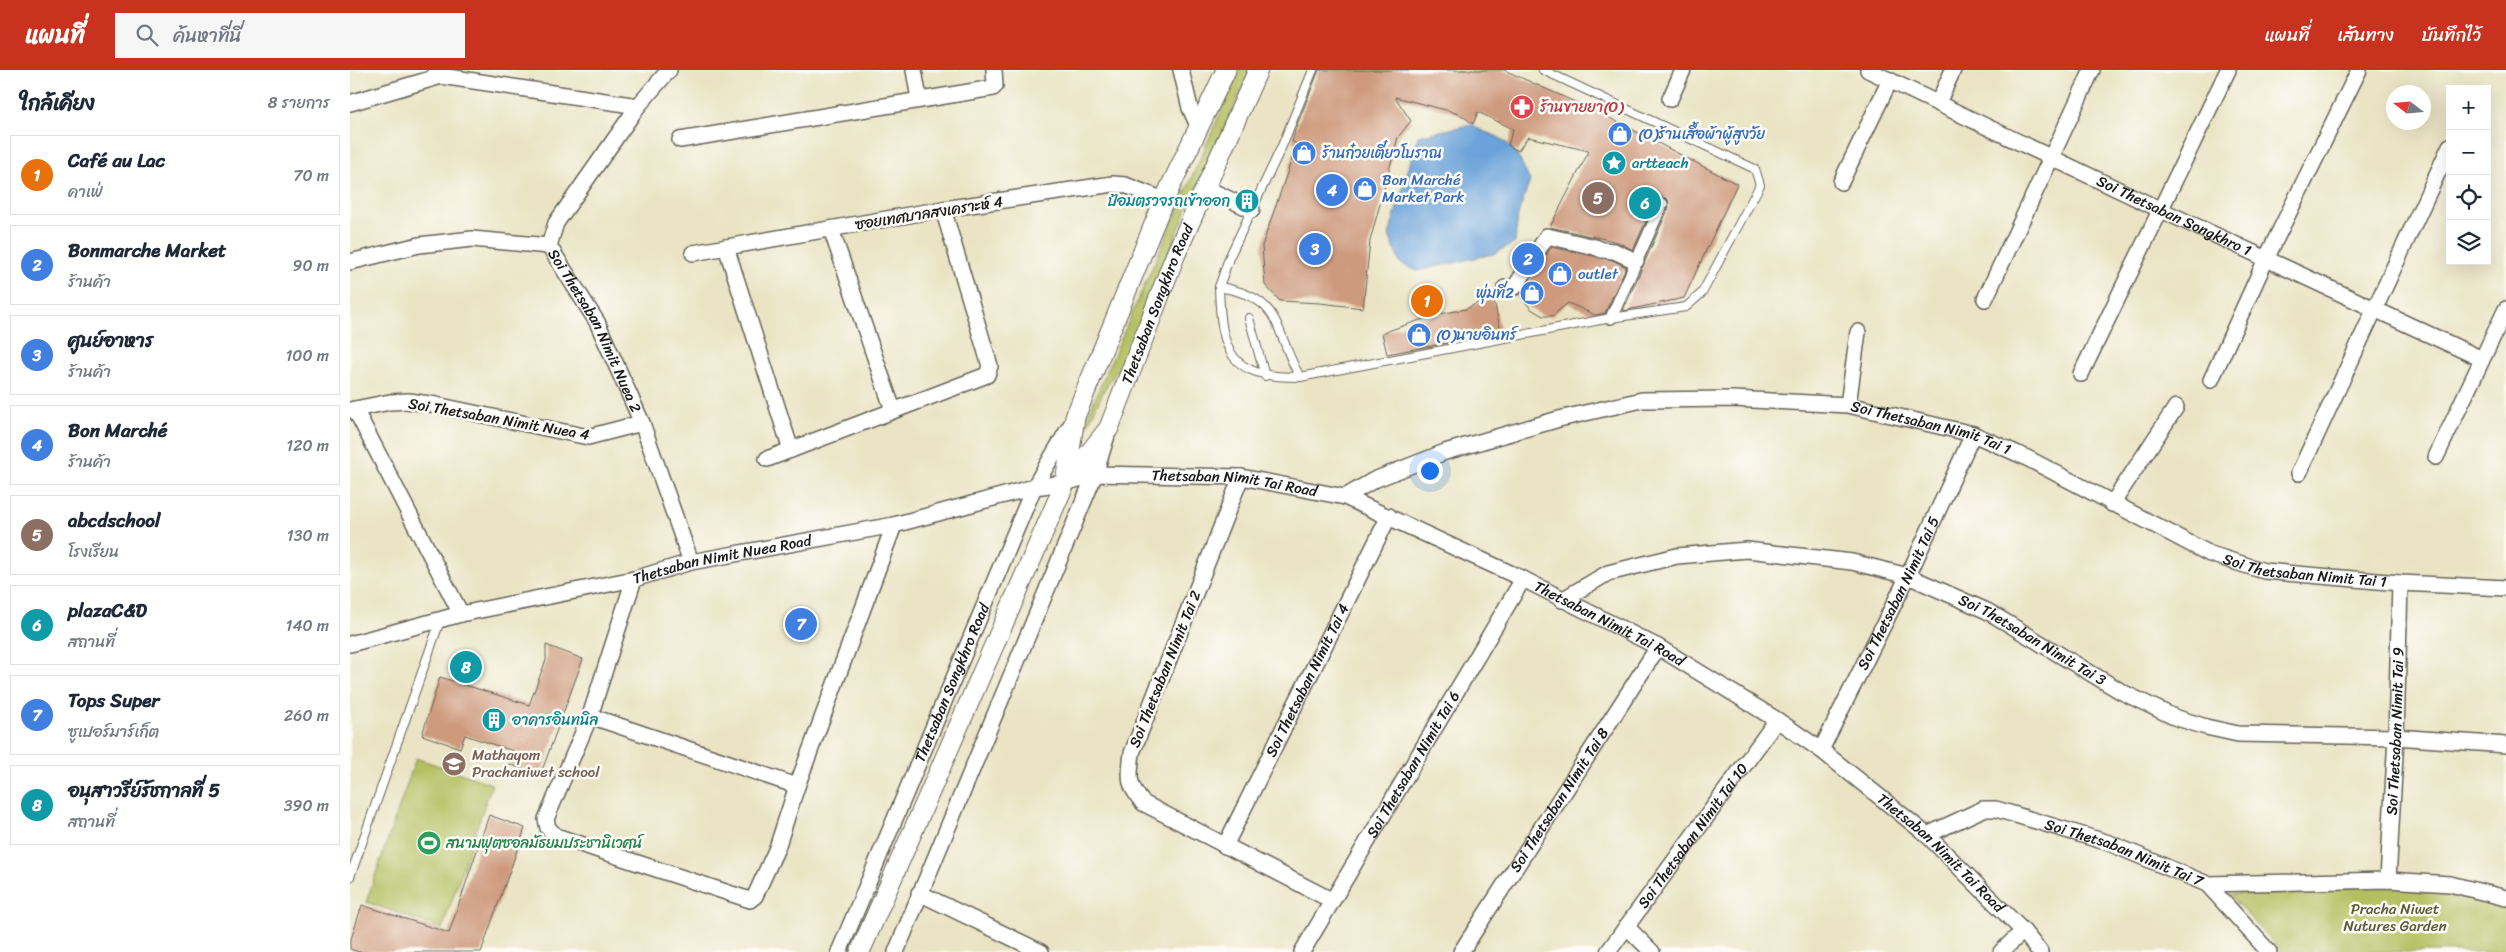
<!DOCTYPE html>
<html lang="th">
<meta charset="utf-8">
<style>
:root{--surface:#fff;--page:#f6f6f7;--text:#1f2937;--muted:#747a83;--line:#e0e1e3;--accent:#c8321e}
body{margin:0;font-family:Sriracha,"Playpen Sans Thai",sans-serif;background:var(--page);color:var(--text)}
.controls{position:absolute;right:15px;top:15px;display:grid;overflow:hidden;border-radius:0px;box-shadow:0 5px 20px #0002}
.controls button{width:45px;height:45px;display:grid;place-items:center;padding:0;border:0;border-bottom:1px solid var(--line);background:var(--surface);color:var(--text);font:25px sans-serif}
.compass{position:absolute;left:2036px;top:15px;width:45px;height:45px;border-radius:50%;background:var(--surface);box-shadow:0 5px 20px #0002;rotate:286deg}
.you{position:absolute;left:1079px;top:400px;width:18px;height:18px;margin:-12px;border:4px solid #fff;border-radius:50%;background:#1a73e8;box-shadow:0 0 0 8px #1a73e833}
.badge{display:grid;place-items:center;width:32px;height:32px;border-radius:50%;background:var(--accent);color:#fff;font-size:16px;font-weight:700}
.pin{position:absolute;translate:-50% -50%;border:2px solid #fff;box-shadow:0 1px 5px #0006}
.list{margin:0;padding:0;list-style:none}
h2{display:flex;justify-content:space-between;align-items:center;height:65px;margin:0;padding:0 20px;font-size:21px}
h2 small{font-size:16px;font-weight:400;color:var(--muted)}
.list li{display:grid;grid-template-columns:32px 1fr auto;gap:15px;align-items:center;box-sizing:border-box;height:80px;margin:0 10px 10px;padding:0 10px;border:1px solid var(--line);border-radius:0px}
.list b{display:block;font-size:19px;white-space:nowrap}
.list p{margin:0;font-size:16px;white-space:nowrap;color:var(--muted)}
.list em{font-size:16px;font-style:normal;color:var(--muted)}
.icon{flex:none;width:28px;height:28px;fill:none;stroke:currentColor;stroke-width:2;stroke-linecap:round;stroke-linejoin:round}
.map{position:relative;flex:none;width:2156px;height:882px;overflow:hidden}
header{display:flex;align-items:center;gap:30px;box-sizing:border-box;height:70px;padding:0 25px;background:var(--accent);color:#fff}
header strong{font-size:24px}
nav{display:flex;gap:28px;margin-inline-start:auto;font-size:18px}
.search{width:350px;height:45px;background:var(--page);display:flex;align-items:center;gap:12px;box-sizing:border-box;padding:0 18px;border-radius:0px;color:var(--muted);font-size:19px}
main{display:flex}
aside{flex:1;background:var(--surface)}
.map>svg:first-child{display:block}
</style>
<header>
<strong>แผนที่</strong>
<div class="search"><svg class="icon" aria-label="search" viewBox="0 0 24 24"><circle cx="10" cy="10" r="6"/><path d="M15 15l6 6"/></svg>ค้นหาที่นี่</div>
<nav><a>แผนที่</a><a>เส้นทาง</a><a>บันทึกไว้</a></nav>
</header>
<main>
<aside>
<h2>ใกล้เคียง<small>8 รายการ</small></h2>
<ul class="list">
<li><span class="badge" style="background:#e8710a">1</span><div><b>Café au Lac</b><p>คาเฟ่</p></div><em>70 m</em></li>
<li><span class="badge" style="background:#3f7fe0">2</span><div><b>Bonmarche Market</b><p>ร้านค้า</p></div><em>90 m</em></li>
<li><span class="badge" style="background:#3f7fe0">3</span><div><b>ศูนย์อาหาร</b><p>ร้านค้า</p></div><em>100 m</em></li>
<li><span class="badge" style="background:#3f7fe0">4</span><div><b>Bon Marché</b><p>ร้านค้า</p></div><em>120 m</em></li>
<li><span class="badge" style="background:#8d6e63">5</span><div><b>abcdschool</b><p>โรงเรียน</p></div><em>130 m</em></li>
<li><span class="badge" style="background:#0f9aa8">6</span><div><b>plazaC&amp;D</b><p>สถานที่</p></div><em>140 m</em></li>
<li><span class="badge" style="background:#3f7fe0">7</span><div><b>Tops Super</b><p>ซูเปอร์มาร์เก็ต</p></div><em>260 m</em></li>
<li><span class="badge" style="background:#0f9aa8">8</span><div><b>อนุสาวรีย์รัชกาลที่ 5</b><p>สถานที่</p></div><em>390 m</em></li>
</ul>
</aside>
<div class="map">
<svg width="2156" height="882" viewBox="0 0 2156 882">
<rect width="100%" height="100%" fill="#fdfcf7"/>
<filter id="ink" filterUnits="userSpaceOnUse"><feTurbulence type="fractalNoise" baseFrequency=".02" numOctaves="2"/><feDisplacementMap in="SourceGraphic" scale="10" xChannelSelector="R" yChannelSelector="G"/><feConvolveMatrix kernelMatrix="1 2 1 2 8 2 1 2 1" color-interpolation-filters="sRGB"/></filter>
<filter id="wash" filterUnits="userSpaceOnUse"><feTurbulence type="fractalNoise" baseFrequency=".0096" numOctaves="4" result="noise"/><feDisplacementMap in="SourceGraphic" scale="20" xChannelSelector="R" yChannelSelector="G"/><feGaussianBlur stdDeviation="1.12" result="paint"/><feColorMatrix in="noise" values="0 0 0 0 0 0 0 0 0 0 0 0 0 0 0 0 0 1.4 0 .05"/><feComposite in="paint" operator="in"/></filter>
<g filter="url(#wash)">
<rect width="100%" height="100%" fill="#eae4c4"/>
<g fill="#b4bf61" stroke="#686e3e">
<path d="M889,0H901L837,139L774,291L755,318L733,365L731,360Z"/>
<path d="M66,688L142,714L92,859L16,832Z"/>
<path d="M2036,811C2078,815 2118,819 2156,840V882H1932L1878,824H1956Z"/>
</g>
<path fill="#6aa2d9" stroke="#435f7a" d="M1123,54C1130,62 1138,62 1148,67C1166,77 1172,94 1180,111L1168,144L1165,173L1143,184L1067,201L1050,193L1039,165L1068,66Z"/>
<g id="blocks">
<g fill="#ce9a7d">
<path d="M969,0H1154L1256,46L1387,114L1334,228L1273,241L1319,137L1318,129L1312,127L1305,131L1283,180L1268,172L1200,157L1239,81L1178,67L1168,81L1158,75L1163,59L1128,42L1123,54L1113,46L1100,41L1045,27L1061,51L1048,67L1020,171L1013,238L970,233L930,231L915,215L912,176L947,74L942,72L945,60Z"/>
<path d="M1201,177L1262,190L1276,197L1255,243L1245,245L1218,233L1202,246H1193L1181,239L1170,225Z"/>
<path d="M1133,230H1141L1145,235L1151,263L1037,284L1032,263L1085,245L1116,239Z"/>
<path d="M196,575L233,589L190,706L159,694L163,681L115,665L110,678L72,665L90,607L179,635L196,590Z"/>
<path d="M139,745L175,758L131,882H9L0,879V872L12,835L99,863Z"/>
</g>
</g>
</g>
<g filter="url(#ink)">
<use href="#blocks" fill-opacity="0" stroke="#646257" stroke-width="1"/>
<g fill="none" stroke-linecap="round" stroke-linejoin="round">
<defs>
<g id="service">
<path d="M963,0L932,76L879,188L869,217C935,228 923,260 950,307L1261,248L1336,237L1352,223L1410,115L1405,99L1193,0"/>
<path d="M869,217C871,282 879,308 950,307"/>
<path d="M899,248L915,306"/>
<path d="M0,807L90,551"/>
</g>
<path id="pedestrian" d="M1261,248L1312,134"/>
<g id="minor">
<path d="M85,0L91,6L288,36"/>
<path id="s1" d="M319,0L288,36L206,153L199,176L247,252L292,353L341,492"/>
<path d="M564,0L569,29"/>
<path d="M831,0L840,38L849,58"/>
<path id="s2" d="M1518,0L1811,140L2132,289"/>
<path d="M1320,29L1333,0"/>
<path d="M0,33L91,6"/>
<path d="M1588,33L1603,0"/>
<path d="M330,70L643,18L645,16L644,0"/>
<path d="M1491,112L1540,10"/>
<path d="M856,118L902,140"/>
<path d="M481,159L543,340"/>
<path d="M376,177L441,380"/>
<path d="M343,183L593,139L763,114L775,115L814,130"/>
<path d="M0,192L69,175L122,169L199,176"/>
<path d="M1155,218L1165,217L1197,166L1245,177L1252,180L1264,181L1286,191"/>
<path d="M1635,229L1742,0"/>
<path d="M1731,304L1878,0"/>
<path d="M1861,310L1916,189L2009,0"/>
<path d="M1498,335L1508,262"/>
<path d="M5,339L111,544"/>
<path d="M0,340L40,332L59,331L86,335L238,367L292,353"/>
<path d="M2086,387L2156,239"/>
<path d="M417,389L637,305L640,296L593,139"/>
<path d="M1949,403L2100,76"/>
<path d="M891,407L782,683C779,707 777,714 793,733L981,830"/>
<path id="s3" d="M995,427L1024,410L1095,382L1209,349L1292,330L1383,329L1498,335L1623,364L1675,387L1860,484L1914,501L2050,513L2156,518"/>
<path d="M1762,434L1826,337"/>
<path d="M284,509L240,646L196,749L198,758L206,766L400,830L405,826L427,778L447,716L544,455"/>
<path id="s4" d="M1212,530L1258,503L1327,486L1397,480L1502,492L1558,506L1637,541L1772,622L1824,647L1856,657L1888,664L2046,667L2156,675"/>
<path id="s5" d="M0,574L111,544L284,509L341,492L544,455L684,417L715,413L745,404L891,407L995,427L1173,509L1308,577L1427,650L1471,680L1551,744L1577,765L1673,861L1690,882"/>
<path d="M240,646L447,716"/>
<path id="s6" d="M1471,680L1558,506L1623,364"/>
<path id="s7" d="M1577,765L1633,739H1646L1759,773L1857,814L2038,810L2100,814L2156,828"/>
<path id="s8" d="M875,776L1039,446"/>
<path id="s9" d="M2038,810L2046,667L2050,513"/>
<path d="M1857,814L1919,882"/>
<path d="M569,823L691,882"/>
<path d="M1277,857L1302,882"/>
<path id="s10" d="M489,882L684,417L722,353"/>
<path d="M546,882L745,404L758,362"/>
<path id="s11" d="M952,882L1173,509"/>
<path id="s12" d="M1111,882L1308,577"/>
<path id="s13" d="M1258,882L1427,650"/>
<path d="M1651,882L1673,861"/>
</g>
<g id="tertiary">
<path id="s14" d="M716,412L759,358L825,186L908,0"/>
<path d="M510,882L715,413L725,347L814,130L876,0"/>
</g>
</defs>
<use href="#service" stroke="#646257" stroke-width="10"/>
<use href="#pedestrian" stroke="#646257" stroke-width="14"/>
<use href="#minor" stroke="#646257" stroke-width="18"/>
<use href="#tertiary" stroke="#646257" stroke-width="21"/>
<use href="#service" stroke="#fff" stroke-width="8"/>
<use href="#pedestrian" stroke="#fff" stroke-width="11"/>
<use href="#minor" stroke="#fff" stroke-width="15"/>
<use href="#tertiary" stroke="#fff" stroke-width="19"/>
</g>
</g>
<defs>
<symbol id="pharmacy-disc" viewBox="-11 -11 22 22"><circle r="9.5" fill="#e0444e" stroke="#fdfcf7"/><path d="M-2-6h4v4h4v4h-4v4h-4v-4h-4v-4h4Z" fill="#fff"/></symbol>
<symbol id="shop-disc" viewBox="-11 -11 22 22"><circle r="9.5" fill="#3f7fe0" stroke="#fdfcf7"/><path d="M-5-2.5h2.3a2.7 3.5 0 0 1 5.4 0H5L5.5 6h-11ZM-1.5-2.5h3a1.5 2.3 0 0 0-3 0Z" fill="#fff"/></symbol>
<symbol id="sight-disc" viewBox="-11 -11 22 22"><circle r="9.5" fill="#0f9aa8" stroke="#fdfcf7"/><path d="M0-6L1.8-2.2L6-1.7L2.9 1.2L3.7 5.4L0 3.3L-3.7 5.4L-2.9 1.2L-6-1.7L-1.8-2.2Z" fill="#fff"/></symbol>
<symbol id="building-disc" viewBox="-11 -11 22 22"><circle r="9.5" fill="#0f9aa8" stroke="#fdfcf7"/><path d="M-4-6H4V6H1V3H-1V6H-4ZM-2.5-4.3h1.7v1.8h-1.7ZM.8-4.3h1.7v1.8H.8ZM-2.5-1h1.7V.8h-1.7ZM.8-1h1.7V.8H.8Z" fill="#fff"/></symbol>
<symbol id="school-disc" viewBox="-11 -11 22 22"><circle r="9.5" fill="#8d6e63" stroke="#fdfcf7"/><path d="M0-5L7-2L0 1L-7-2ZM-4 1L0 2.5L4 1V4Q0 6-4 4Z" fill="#fff"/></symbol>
<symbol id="stadium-disc" viewBox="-11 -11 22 22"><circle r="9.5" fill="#2e9e5b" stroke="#fdfcf7"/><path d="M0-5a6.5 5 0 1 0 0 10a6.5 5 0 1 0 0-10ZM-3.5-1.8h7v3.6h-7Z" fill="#fff"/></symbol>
</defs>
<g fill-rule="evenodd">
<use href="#pharmacy-disc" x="1158" y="23" width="28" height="28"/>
<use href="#shop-disc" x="1256" y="50" width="28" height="28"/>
<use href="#shop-disc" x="940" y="69" width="28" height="28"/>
<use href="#sight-disc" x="1250" y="79" width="28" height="28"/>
<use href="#shop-disc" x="1001" y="105" width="28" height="28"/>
<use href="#building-disc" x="883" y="117" width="28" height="28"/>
<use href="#shop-disc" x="1196" y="190" width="28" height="28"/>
<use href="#shop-disc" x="1168" y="209" width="28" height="28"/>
<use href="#shop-disc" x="1055" y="251" width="28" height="28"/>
<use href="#building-disc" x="130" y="636" width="28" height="28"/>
<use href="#school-disc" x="90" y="680" width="28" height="28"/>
<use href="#stadium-disc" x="65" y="759" width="28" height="28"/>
</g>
<g text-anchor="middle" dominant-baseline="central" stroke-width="5" stroke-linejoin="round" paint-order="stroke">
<g font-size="15" fill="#be3a42" stroke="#fdfcf7" text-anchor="start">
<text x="1190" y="37">ร้านขายยา(O)</text>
</g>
<g font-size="15" fill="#366cbe" stroke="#fdfcf7" text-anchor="start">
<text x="1288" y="64">(O)ร้านเสื้อผ้าผู้สูงวัย</text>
<text x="972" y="83">ร้านก๋วยเตี๋ยวโบราณ</text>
<text x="1032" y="110">Bon Marché<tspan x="1032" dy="17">Market Park</tspan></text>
<text x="1228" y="204">outlet</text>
<text x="1164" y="223" text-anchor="end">พุ่มที่2</text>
<text x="1086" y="265">(O)นายอินทร์</text>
</g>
<g font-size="15" fill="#0d838f" stroke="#fdfcf7" text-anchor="start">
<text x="1282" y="93">artteach</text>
<text x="880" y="131" text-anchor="end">ป้อมตรวจรถเข้าออก</text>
<text x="162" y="650">อาคารอินทนิล</text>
</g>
<g font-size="15" fill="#1c1c1c" stroke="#fdfcf7">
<text transform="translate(579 143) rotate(-9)">ซอยเทศบาลสงเคราะห์ 4</text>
<text stroke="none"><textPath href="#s2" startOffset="339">Soi Thetsaban Songkhro 1</textPath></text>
<text stroke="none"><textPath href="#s14" startOffset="202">Thetsaban Songkhro Road</textPath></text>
<text stroke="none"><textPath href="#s1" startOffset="311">Soi Thetsaban Nimit Nuea 2</textPath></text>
<text transform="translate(149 349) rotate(10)">Soi Thetsaban Nimit Nuea 4</text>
<text stroke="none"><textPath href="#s3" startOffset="606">Soi Thetsaban Nimit Tai 1</textPath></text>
<text stroke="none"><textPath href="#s5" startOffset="905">Thetsaban Nimit Tai Road</textPath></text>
<text stroke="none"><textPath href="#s5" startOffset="382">Thetsaban Nimit Nuea Road</textPath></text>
<text stroke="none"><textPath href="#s3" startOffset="1011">Soi Thetsaban Nimit Tai 1</textPath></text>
<text stroke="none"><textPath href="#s6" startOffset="175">Soi Thetsaban Nimit Tai 5</textPath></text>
<text stroke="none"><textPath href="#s5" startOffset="1310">Thetsaban Nimit Tai Road</textPath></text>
<text stroke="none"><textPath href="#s4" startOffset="498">Soi Thetsaban Nimit Tai 3</textPath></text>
<text transform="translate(815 599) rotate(-68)">Soi Thetsaban Nimit Tai 2</text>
<text stroke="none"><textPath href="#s8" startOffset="185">Soi Thetsaban Nimit Tai 4</textPath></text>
<text stroke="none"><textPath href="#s10" startOffset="292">Thetsaban Songkhro Road</textPath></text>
<text stroke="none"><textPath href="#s9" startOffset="149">Soi Thetsaban Nimit Tai 9</textPath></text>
<text stroke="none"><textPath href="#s11" startOffset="218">Soi Thetsaban Nimit Tai 6</textPath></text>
<text stroke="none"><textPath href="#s12" startOffset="181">Soi Thetsaban Nimit Tai 8</textPath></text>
<text stroke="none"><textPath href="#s13" startOffset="144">Soi Thetsaban Nimit Tai 10</textPath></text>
<text stroke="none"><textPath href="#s7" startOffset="210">Soi Thetsaban Nimit Tai 7</textPath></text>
<text stroke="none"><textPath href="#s5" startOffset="1715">Thetsaban Nimit Tai Road</textPath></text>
</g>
<g font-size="15" fill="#785e54" stroke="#fdfcf7" text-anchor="start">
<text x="122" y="685">Mathayom<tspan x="122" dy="17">Prachaniwet school</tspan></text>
</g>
<g font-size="15" fill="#27864d" stroke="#fdfcf7" text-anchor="start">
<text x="96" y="773">สนามฟุตซอลมัธยมประชานิเวศน์</text>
</g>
<g font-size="15" fill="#595d38" stroke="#fdfcf7">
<text x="2045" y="839">Pracha Niwet<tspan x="2045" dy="17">Nutures Garden</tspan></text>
</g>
</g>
</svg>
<div class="controls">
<button>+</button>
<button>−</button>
<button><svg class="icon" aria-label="locate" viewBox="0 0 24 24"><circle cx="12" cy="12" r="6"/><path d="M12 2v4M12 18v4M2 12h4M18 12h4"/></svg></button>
<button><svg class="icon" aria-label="layers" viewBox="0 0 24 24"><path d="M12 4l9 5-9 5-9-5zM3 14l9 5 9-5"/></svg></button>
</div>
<svg class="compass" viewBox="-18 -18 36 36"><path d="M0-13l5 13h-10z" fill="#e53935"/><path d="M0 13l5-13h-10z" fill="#747a83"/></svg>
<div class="you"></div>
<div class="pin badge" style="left:1077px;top:231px;background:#e8710a">1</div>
<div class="pin badge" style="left:1178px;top:189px;background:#3f7fe0">2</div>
<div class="pin badge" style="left:965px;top:179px;background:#3f7fe0">3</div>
<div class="pin badge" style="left:982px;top:120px;background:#3f7fe0">4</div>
<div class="pin badge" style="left:1248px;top:128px;background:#8d6e63">5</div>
<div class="pin badge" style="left:1295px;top:133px;background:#0f9aa8">6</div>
<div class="pin badge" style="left:451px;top:554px;background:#3f7fe0">7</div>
<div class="pin badge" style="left:116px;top:597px;background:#0f9aa8">8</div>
</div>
</main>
